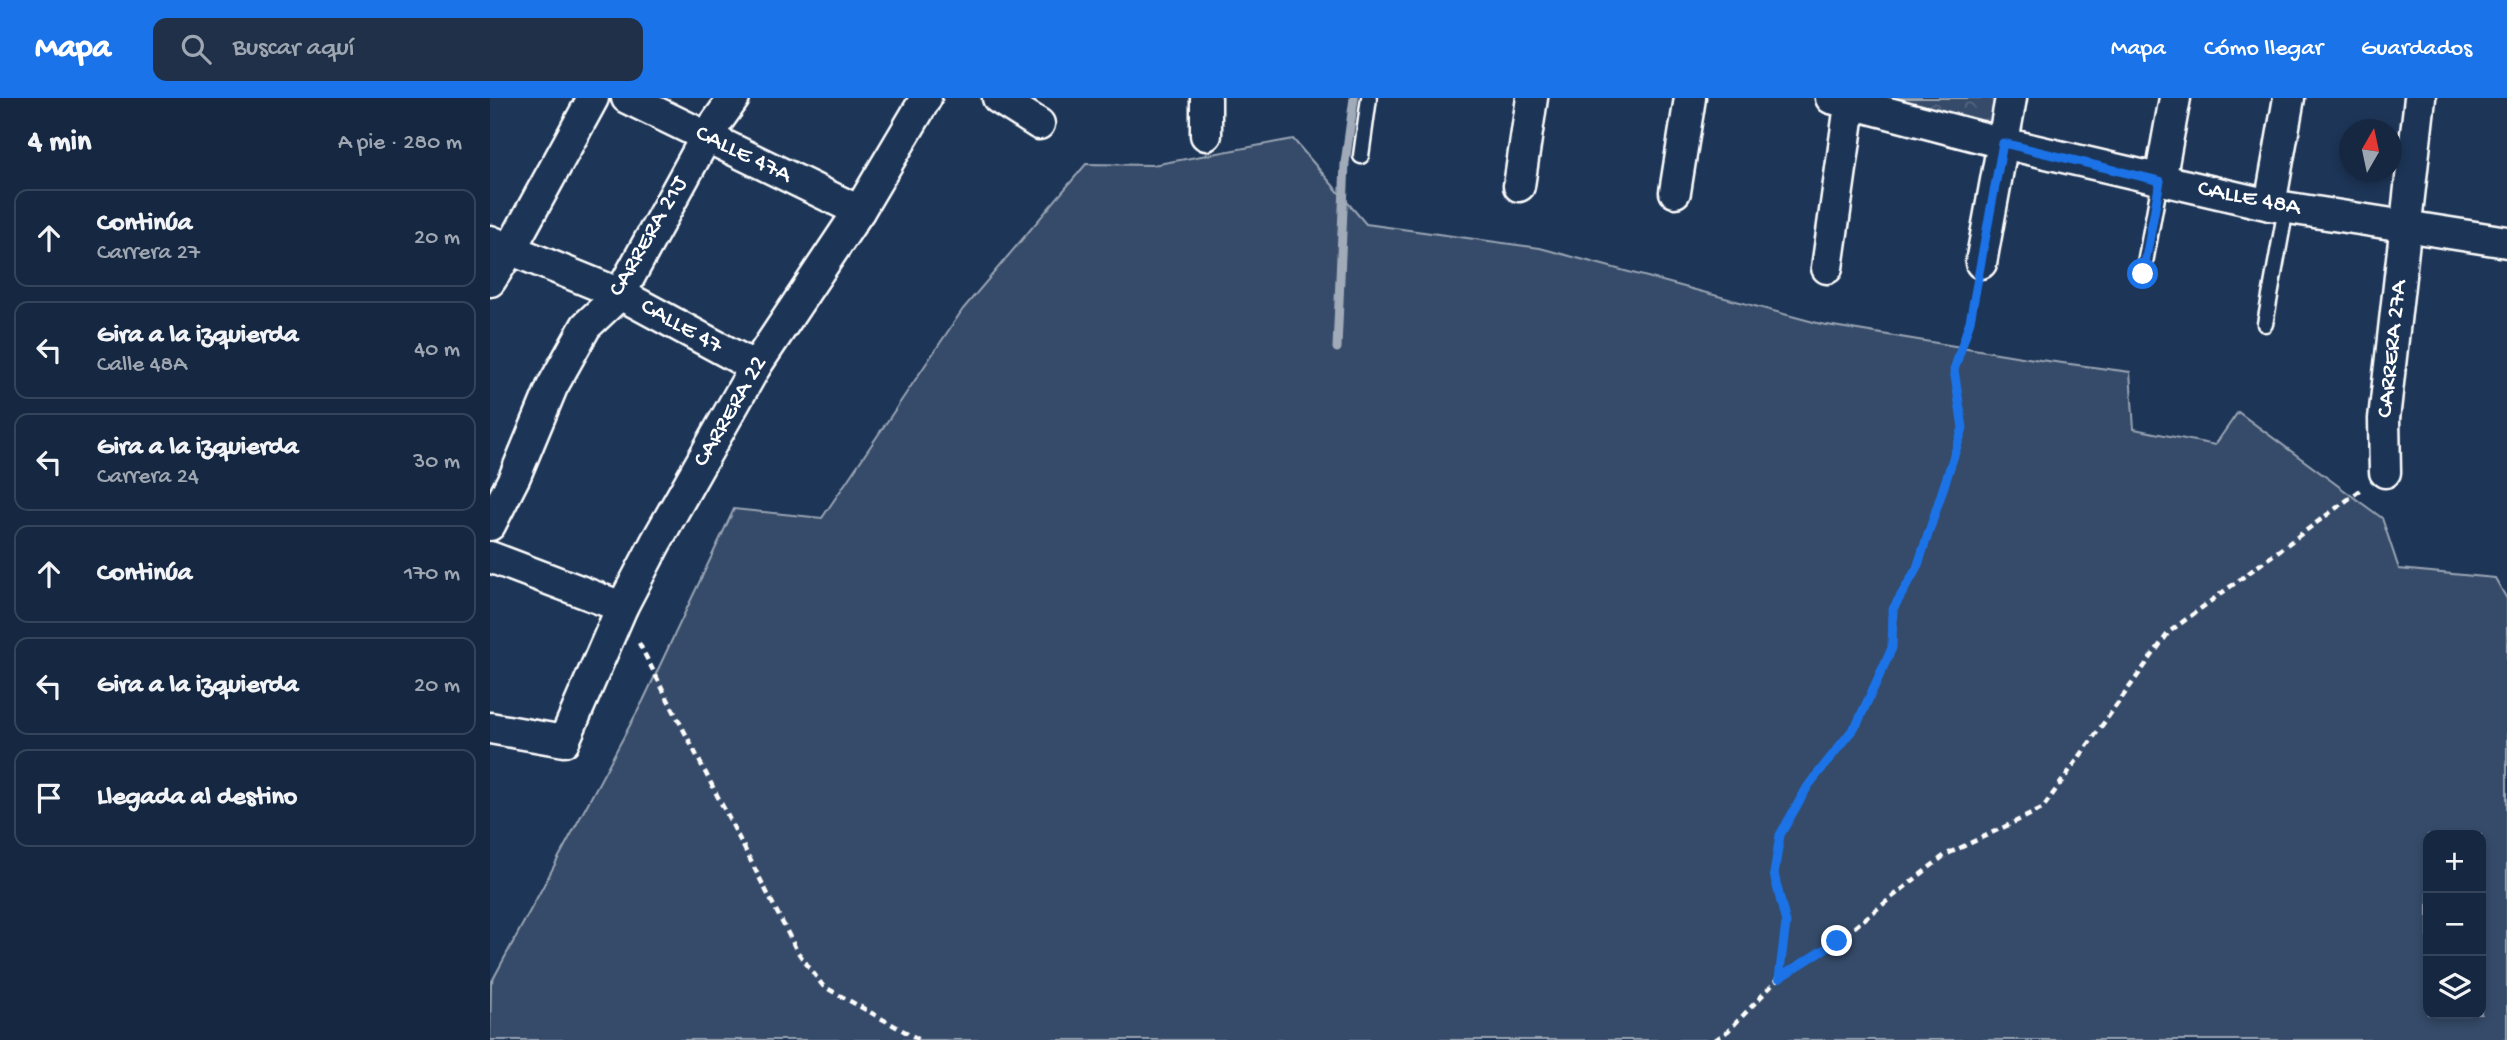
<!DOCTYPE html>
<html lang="es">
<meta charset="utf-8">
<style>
:root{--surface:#162841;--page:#1f3048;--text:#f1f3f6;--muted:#9ea6b1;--line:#35445a;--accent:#1a73e8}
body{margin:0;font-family:"Gochi Hand",sans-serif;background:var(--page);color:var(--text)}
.controls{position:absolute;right:21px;bottom:21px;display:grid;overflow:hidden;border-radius:14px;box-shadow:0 4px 10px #0003}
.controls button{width:63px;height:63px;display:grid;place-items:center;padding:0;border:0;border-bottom:2px solid var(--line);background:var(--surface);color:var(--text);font:35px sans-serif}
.compass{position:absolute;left:1849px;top:21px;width:63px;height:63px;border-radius:50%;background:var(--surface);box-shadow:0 4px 10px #0003;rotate:9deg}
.stop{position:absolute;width:21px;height:21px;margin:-16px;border:5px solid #1a73e8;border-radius:50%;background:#fff}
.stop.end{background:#1a73e8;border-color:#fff;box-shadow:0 2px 7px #0008}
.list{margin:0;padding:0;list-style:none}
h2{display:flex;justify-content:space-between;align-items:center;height:91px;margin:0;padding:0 28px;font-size:30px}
h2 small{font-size:23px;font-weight:400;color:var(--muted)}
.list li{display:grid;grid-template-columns:46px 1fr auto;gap:21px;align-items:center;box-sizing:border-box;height:98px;margin:0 14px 14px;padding:0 14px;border:2px solid var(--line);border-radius:14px}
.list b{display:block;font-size:26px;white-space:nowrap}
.list p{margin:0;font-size:23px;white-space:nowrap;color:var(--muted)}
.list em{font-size:23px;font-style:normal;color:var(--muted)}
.icon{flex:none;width:38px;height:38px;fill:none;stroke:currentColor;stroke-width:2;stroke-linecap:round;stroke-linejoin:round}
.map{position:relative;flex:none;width:2017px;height:942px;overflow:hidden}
header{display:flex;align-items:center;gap:42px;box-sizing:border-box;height:98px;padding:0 35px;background:var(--accent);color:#fff}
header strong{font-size:33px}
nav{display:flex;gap:38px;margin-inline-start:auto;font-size:24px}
.search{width:490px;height:63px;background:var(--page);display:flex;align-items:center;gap:18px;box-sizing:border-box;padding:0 24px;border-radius:14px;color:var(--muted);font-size:26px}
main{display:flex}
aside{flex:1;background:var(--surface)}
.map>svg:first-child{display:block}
</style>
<header>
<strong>Mapa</strong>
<div class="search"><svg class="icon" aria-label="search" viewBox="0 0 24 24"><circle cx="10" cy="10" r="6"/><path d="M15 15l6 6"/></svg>Buscar aquí</div>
<nav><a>Mapa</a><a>Cómo llegar</a><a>Guardados</a></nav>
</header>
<main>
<aside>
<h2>4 min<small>A pie · 280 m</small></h2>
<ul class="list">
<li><svg class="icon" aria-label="ahead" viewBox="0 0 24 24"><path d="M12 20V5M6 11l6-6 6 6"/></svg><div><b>Continúa</b><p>Carrera 27</p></div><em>20 m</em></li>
<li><svg class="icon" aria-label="left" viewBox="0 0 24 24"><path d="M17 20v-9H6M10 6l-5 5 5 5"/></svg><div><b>Gira a la izquierda</b><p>Calle 48A</p></div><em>40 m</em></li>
<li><svg class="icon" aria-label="left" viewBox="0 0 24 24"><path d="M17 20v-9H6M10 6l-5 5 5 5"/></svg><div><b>Gira a la izquierda</b><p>Carrera 24</p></div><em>30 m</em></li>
<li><svg class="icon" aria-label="ahead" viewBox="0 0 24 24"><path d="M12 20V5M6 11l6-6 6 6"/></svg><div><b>Continúa</b></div><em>170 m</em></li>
<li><svg class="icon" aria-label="left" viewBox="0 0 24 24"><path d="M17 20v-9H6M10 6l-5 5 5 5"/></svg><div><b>Gira a la izquierda</b></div><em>20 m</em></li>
<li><svg class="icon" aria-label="arrive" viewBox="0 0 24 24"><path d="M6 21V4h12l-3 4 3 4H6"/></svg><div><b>Llegada al destino</b></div></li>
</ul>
</aside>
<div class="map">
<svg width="2017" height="942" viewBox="0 0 2017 942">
<defs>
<pattern id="park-crowns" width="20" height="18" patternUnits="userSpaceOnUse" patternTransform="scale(1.75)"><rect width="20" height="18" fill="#364b69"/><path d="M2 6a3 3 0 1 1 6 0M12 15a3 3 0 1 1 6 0" fill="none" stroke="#546680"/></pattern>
</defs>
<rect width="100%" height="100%" fill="#1d3557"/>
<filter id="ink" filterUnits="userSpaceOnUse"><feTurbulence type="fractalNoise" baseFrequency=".0143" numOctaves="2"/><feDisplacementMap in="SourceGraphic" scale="14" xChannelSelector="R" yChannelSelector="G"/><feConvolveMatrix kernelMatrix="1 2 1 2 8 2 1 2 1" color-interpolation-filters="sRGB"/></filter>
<g filter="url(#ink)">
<path fill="#364b69" stroke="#9aa5b4" stroke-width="2" fill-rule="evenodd" d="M803,41L876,126L1050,150L1331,226L1550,262L1640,274L1644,331L1725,347L1748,314L1892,420L1909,471L2005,480L2017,501V942H0L1,885L153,603L244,411L332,420L473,211L596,66L663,67ZM1938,737H1991V916H1938Z"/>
<path fill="url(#park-crowns)" stroke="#9aa5b4" stroke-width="2" d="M1371,0H1512L1507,35Z"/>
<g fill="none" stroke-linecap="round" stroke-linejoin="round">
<path stroke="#a0aab8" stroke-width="9" d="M847,250L855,65L864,0"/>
<defs>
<g id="service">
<path d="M871,58L879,0"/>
<path d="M1653,176L1670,83"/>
<path d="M1775,226L1796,110"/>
</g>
<g id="minor">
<path d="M137,0L369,113"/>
<path d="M508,0L549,26"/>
<path d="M1341,0L1513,45L1780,107L2017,144"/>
<path d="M716,37V0"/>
<path d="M1670,83L1685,0"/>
<path d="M1029,88L1042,0"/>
<path d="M1185,94L1200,0"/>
<path d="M1780,107L1799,0"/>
<path d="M0,143L130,196L265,269"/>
<path d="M1491,165L1521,0"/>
<path d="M1337,170L1361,0"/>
<path d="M0,183L20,152L103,0"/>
<path d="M1895,374L1894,321L1930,0"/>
<path d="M0,427L25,378L62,289L96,228L130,196L216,39L244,0"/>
<path d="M0,459L132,509"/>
<path d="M0,630L74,643L132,509L166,444L265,269L369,113L436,0"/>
</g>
</defs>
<use href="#service" stroke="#fff" stroke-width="19"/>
<use href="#minor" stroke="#fff" stroke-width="35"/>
<g stroke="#fff" stroke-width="4.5" stroke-dasharray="7 5" stroke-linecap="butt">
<path d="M149,545L307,853L333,888L430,942"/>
<path d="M1289,879L1296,825L1284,776L1290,737L1318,688L1367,626L1402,550L1403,511L1427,470L1473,330L1464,272L1480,223L1486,191"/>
<path d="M1225,942L1238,933L1289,880L1347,843L1455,757L1552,711L1679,534L1872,391"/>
</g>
<use href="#service" stroke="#1d3557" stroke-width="14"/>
<use href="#minor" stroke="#1d3557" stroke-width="30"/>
</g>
</g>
<g fill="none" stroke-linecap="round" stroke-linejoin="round" filter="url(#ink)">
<path stroke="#1a73e8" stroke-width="9" d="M1347,843L1289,880L1296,825L1284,776L1290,737L1318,688L1367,626L1402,550L1403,511L1427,470L1473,330L1464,272L1480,223L1513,45L1670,83L1653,176"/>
</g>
<g text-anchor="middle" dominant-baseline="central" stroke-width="5" stroke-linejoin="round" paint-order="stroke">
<g font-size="24" fill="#fff" stroke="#1d3557">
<text transform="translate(253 57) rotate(26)">CALLE 47A</text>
<text transform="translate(1759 101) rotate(11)">CALLE 48A</text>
<text transform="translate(159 139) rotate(-60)">CARRERA 21J</text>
<text transform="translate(191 229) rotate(29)">CALLE 47</text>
<text transform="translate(1903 251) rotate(-84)">CARRERA 27A</text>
<text transform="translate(241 314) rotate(-60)">CARRERA 22</text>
</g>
</g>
</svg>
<div class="controls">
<button>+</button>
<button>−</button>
<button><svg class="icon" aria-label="layers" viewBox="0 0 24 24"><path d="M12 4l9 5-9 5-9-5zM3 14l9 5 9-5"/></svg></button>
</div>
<svg class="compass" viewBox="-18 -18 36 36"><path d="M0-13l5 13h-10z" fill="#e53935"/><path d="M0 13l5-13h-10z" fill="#9ea6b1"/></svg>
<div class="stop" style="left:1653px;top:176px"></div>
<div class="stop end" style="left:1347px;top:843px"></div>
</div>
</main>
